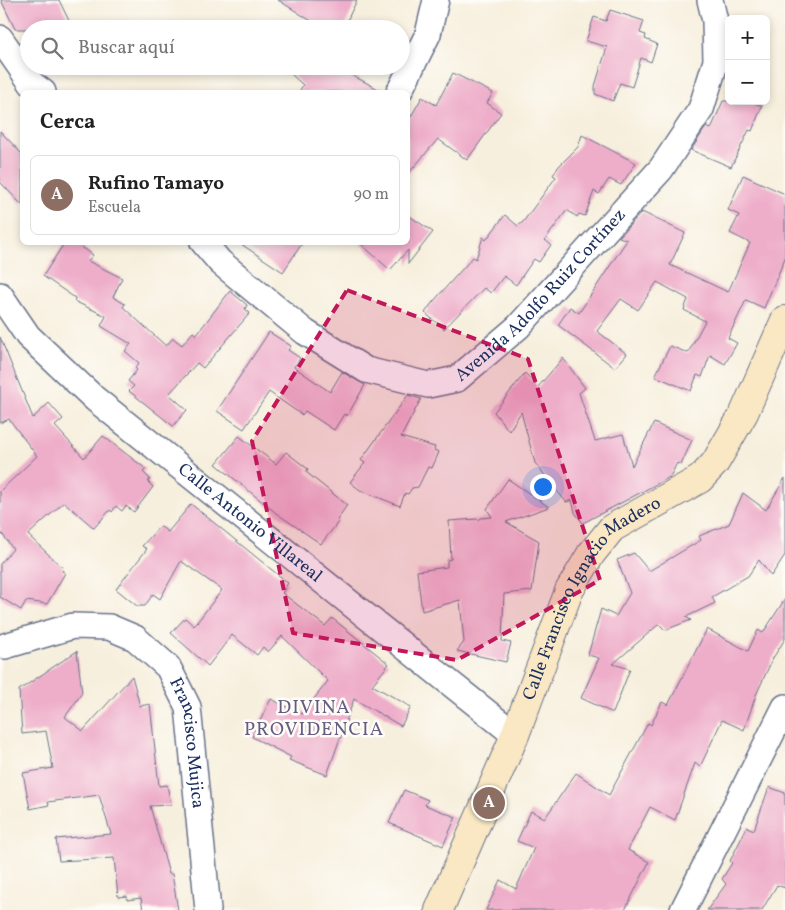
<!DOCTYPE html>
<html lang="es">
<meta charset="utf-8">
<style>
:root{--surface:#fff;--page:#f2f2f2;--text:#222;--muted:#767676;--line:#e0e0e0;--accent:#db2777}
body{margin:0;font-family:Vollkorn,serif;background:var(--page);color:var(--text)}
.controls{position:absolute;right:15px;top:15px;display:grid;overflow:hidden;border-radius:8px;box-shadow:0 2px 8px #0003}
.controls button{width:45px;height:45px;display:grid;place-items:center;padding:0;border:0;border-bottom:1px solid var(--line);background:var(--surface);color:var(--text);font:25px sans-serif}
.you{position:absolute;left:542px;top:486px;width:18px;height:18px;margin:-12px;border:4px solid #fff;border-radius:50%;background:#1a73e8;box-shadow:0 0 0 8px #1a73e833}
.badge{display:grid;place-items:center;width:32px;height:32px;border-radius:50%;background:var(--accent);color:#fff;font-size:16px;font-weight:700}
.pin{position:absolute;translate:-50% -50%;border:2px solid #fff;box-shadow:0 1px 5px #0006}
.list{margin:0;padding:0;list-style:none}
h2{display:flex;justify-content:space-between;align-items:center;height:65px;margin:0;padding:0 20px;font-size:21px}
h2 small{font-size:16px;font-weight:400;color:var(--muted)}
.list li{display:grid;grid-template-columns:32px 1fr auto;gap:15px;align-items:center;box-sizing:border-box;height:80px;margin:0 10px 10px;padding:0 10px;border:1px solid var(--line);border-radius:8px}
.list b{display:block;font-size:19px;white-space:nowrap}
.list p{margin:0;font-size:16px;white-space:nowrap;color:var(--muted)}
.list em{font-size:16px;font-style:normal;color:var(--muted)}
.icon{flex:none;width:28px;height:28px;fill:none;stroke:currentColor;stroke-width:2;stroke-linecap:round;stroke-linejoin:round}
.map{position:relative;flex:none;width:785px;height:910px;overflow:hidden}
.search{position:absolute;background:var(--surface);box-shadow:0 2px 8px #0003;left:20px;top:20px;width:390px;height:55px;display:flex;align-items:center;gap:12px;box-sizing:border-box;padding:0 18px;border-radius:28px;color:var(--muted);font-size:19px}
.panel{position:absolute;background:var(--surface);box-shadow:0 2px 8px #0003;left:20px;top:90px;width:390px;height:155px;border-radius:8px}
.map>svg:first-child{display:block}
</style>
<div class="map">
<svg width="785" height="910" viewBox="0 0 785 910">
<rect width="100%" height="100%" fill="#fdfcf7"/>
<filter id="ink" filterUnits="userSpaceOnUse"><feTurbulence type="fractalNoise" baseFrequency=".02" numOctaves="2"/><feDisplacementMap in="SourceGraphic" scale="10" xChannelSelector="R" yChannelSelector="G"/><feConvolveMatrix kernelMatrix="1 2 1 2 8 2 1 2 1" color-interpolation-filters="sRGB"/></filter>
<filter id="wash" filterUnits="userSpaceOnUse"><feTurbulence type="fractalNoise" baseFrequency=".0096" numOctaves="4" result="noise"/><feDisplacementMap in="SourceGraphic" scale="20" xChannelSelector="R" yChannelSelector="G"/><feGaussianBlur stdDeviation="1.12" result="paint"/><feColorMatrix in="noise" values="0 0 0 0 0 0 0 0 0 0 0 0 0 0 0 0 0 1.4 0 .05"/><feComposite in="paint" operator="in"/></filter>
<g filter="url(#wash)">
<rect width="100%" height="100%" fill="#f7efdd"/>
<g id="blocks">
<g fill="#eeadc9">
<path d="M1,0H59L73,29H15Z"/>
<path d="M278,0H357L343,29H324Z"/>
<path d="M610,10L644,21L640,33L646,35L645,39L657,44L651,62L641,58L632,87L620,83L613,101L595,94V86L607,47L586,41L594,17L606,21Z"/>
<path d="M282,66H334L384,92H299L303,85Z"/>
<path d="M453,73L493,93L487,103L501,113L467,160L438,139L408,174V122L422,97L436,105Z"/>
<path d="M723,101H750L762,106L752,131L749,130L731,167L691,150L706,127L711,129Z"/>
<path d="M0,131L22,154V205L0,182Z"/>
<path d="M582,135L636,163L621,185L609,179L599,194L594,191L585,216L579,214L577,217L567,210L545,240L551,245L539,262L534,259L516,285L504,276L491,293L484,288L444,329L425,313L432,303L473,257L476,259L483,237L486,240L505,215L518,226L523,222L556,177L553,175L559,166L578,147Z"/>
<path d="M743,175L785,194V258L764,308L746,300L728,338L737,343L725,364L710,355L702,377L697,375L691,391L655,376L670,346L688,353L705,321L684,310L688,299L657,282L638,310L621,299L597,331L627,354L615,368L558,325L570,307L579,313L627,240L619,237L642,212L685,233L670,265L728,292L750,243L730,233L739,215L728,210Z"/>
<path d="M408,215L433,232L408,264V250L390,270L359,242H408Z"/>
<path d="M65,242H75L93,255L88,261L122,278L113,297L125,304L123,307L166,346L173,338L182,345L193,332L196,335L230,291L247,305L245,309L250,313L203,368L197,363L169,394L187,410L173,426L129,391L134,386L128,381L137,370L135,368L139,363L125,351L131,344L101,326L106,316L74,301L75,298L43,276Z"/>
<path d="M238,242H303L283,272Z"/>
<path d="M269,332L291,346L288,350L300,358L294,367L330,392L342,372L365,385L347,416L344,414L334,430L305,411L302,415L269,392L244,429L217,411Z"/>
<path d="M0,337L33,418L49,403L63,419L55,426L84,458L103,436L146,469L143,472L150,479L148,482L153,487L134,512L126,506L122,511L116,506L112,512L110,510L94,528L64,502L28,535L64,569L62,571L65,573L47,604L26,601L21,610L0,597V564L13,549L0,531V491L37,456L9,419L0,423Z"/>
<path d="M563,358L585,388L579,393L595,441L623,434L632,466L654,423L692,440L681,465L677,463L670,477L583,523L575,513L572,500L566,502L535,463L521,412L509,431L494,412L525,373L538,387Z"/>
<path d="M408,395L421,399L401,437L435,447L434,450L439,452L432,468L428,467L418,487L412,488L408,494L405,493L400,506L360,490L350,482L365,463L361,460Z"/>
<path d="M239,436L276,464L286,452L308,469L306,472L347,505L337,520L339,521L321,544L276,513L216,464Z"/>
<path d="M785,478V555L771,576L759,560L748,576L712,597L715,603L686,617L691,620L665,630L659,624L613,664L630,669L613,713L581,698L599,658L588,655L601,609L616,616L630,593L617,560L634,553L649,571L701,540L699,536L729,524L743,493L766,510Z"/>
<path d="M508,479L549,507L506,522L539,541L532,591L504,594L502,641L511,643L506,662L457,651L464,642L460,600L422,611L417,571L447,567V560L451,559L449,521L477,519L479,520L481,518L492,517L487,509Z"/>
<path d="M191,504L288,583L282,593L325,626L332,618L389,664L372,685L411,707L401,726L354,699L327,775L289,760L291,757L252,737L271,699L302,714L328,681L282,636L268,652L263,647L257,655L232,635L208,666L171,633L185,618L194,626L222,590L181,561L160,599L153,594L145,606H137L116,589L147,549L142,546L160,526L168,532Z"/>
<path d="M785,599V639L773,658L756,695L744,730L722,720L700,767L695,763L675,820L650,807L628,850L649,862L625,910H486L500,880L516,889L534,848L517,841L531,811L545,818L576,773L609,795L648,723L651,725L662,702L668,705L707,629L748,651L758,630L763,633Z"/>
<path d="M77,651L82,693L65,717L83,731L132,676L140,706L150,704L159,786L167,785L171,805L150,806L169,874H172L178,910H143L141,898L127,900V896L118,897L114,858L59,861L56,839L111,834L99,795L48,802L49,805L30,809L23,773L53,768L46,731L22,734L19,690Z"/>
<path d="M769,787L785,793V888L777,885L762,910H707L726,884L722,879L732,863L730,861L747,827L754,830Z"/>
<path d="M404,790L428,800L425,805L456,817L443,846L389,823Z"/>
</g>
</g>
</g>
<g filter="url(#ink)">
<use href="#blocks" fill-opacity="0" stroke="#68728a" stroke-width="1"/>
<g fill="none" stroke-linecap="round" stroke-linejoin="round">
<defs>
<g id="street">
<path d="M0,38L32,84L43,92"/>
<path d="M399,92L428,34L436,0"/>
<path id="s1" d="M203,242L220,262L305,332L366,370L428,385L457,379L518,327L661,169L701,109L716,61L715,21L710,0"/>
<path id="s2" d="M0,295L28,336L95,399L515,735"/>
<path id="s3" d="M5,646L73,626L109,627L135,638L168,667L188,707L208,910"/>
<path d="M683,910L785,707"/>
</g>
<g id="secondary">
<path id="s4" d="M439,910L515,735L569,591L591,554L612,528L700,479L715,463L744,413L785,320"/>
</g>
</defs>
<use href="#street" stroke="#68728a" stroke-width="28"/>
<use href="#secondary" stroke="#68728a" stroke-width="30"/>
<use href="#street" stroke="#fff" stroke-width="25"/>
<use href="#secondary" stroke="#fae7c3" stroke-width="28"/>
</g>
</g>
<path fill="#c2185b" fill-opacity="0.2" stroke="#c2185b" stroke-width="4" stroke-dasharray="10 6" stroke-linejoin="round" d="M347,290L528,359L600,580L457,660L293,633L252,441Z"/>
<g text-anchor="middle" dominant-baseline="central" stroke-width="5" stroke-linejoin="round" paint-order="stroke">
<g font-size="18" fill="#1b2f5e" stroke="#fdfcf7">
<text stroke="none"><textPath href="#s1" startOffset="420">Avenida Adolfo Ruiz Cortínez</textPath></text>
<text stroke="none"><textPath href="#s2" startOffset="340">Calle Antonio Villareal</textPath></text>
<text stroke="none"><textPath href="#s4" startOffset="352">Calle Francisco Ignacio Madero</textPath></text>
<text stroke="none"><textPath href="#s3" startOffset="259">Francisco Mujica</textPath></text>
</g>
<g font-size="19" letter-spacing="1" fill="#655b83" stroke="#fdfcf7">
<text x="314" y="708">DIVINA<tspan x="314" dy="22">PROVIDENCIA</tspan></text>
</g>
</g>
</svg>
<div class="controls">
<button>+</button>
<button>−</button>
</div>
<div class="you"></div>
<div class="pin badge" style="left:489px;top:803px;background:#8d6e63">A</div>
<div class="search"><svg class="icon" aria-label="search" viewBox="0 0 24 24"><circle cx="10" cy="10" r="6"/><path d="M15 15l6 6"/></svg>Buscar aquí</div>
<section class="panel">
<h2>Cerca<small></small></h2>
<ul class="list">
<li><span class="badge" style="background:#8d6e63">A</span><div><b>Rufino Tamayo</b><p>Escuela</p></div><em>90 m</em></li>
</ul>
</section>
</div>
